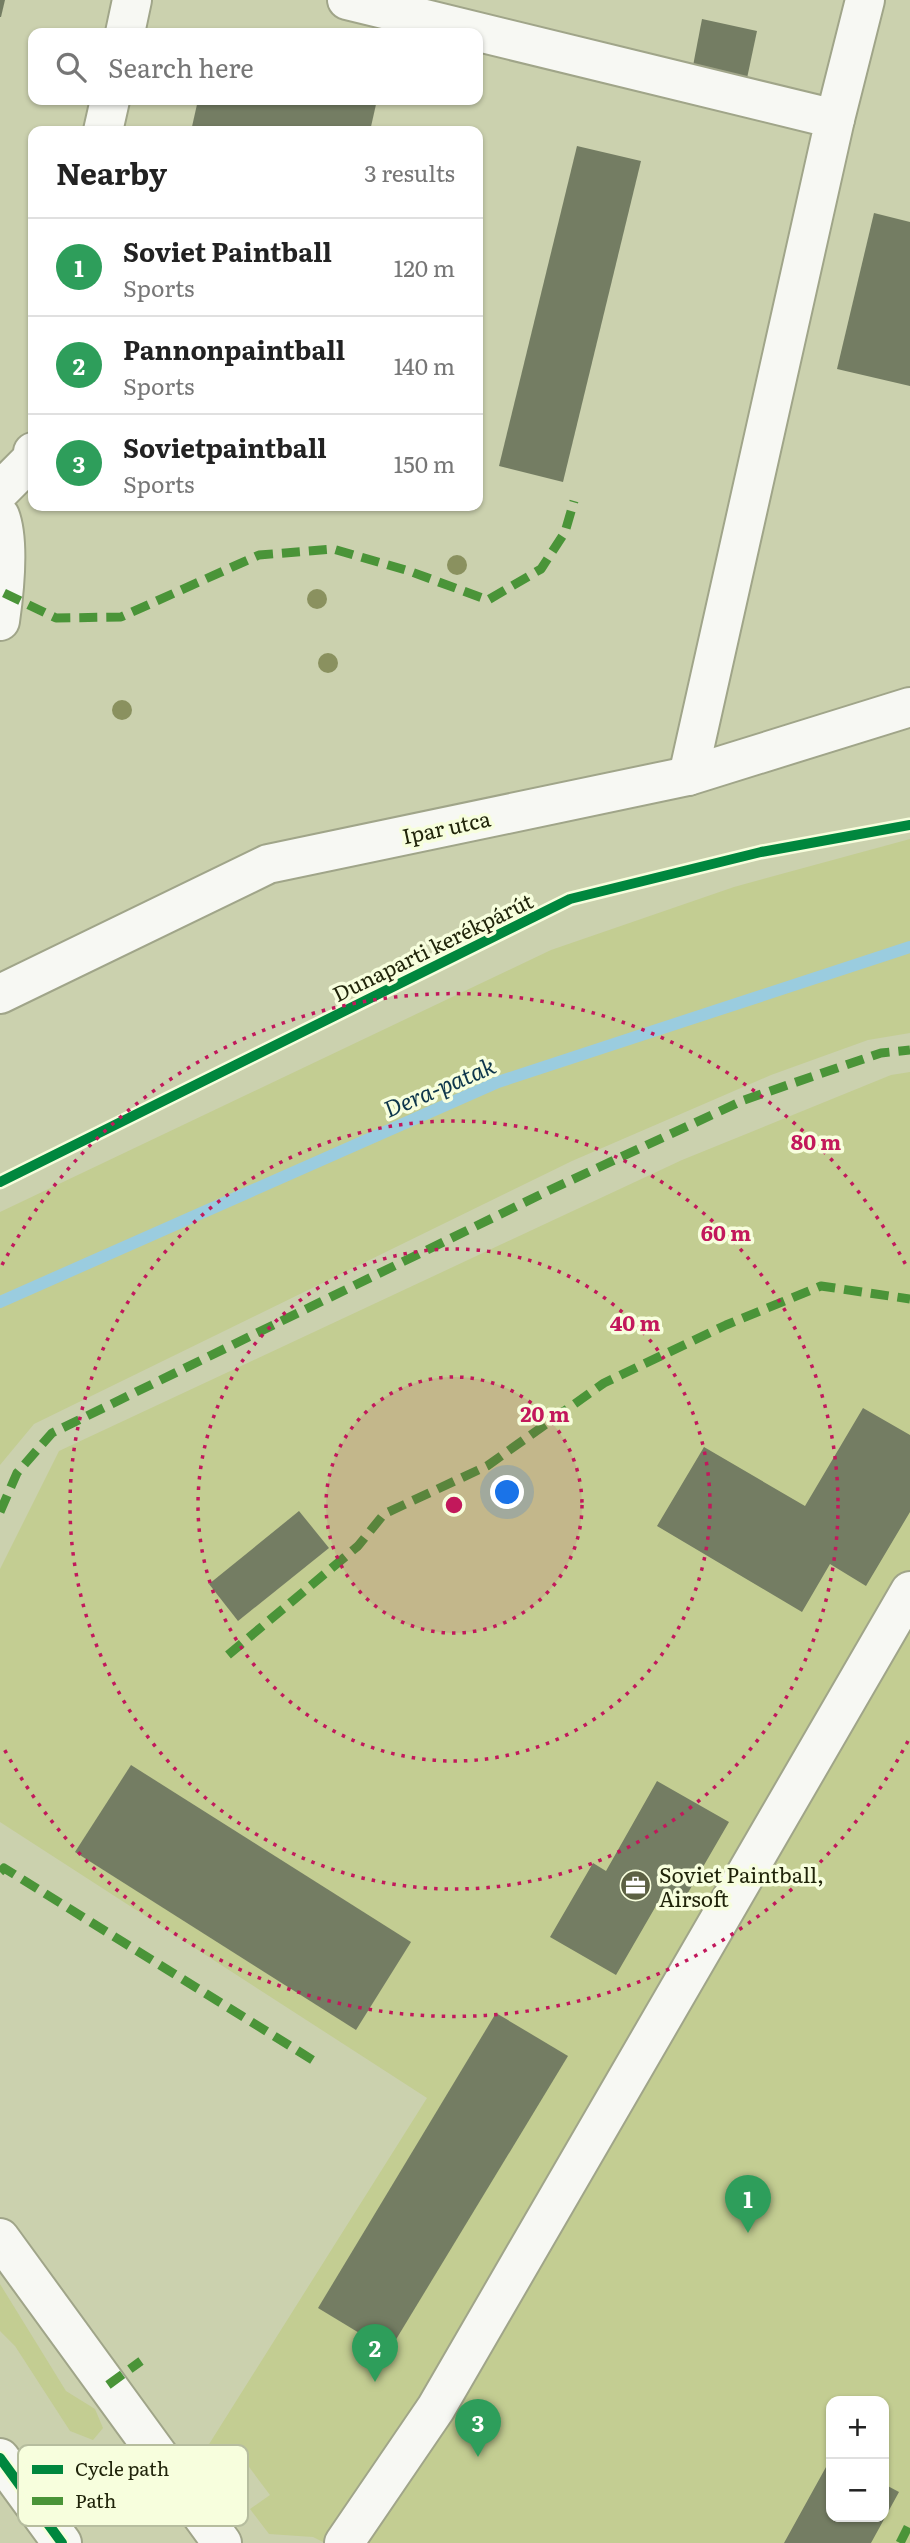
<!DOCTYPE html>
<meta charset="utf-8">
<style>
:root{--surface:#fff;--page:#f6f6f6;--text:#222;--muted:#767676;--line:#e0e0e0;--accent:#111827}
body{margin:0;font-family:Literata,serif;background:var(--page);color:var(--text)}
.controls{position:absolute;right:21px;bottom:21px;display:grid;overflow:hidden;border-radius:14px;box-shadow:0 2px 5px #0004}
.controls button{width:63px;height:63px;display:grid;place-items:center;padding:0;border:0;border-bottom:2px solid var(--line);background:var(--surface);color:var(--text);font:35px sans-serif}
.you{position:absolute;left:508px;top:1493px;width:24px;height:24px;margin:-18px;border:5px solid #fff;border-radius:50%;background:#1a73e8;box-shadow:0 0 0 10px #1a73e833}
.badge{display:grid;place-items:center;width:46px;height:46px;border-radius:50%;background:var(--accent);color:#fff;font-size:23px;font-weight:700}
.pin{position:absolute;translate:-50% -58px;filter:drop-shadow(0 2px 4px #0008)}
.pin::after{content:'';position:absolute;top:37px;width:24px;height:21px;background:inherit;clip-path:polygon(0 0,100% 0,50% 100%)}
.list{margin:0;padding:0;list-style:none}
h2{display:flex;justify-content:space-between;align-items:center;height:91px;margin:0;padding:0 28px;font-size:30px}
h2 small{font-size:23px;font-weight:400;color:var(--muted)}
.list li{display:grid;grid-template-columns:46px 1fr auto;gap:21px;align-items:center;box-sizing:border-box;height:98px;padding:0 28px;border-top:2px solid var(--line)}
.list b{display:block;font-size:26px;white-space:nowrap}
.list p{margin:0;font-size:23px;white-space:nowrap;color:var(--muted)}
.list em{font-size:23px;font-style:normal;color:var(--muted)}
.icon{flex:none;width:38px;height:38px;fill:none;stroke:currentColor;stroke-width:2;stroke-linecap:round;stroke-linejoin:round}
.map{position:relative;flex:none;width:910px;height:2543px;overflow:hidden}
.search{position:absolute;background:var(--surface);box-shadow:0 2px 5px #0004;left:28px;top:28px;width:455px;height:77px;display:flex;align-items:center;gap:18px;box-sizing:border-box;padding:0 24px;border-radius:14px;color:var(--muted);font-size:26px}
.panel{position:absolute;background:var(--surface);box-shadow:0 2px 5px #0004;left:28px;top:126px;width:455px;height:385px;border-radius:14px}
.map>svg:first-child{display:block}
</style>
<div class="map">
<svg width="910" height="2543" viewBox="0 0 910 2543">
<rect width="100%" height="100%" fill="#cbd1ae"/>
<g fill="#c3cd92" fill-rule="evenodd">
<path d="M910,839V1033L868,1040L771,1075L572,1161L34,1424L0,1465V1212L551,950L734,887Z"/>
<path d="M910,1072V2543H325L313,2537L269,2534L250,2509L270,2495L246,2463L227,2476L206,2449L427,2098L0,1822V1569L59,1451L682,1160L891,1075ZM831,2401H884V2517H831Z"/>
<path d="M0,2284L66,2391L95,2409L103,2428L93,2440L70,2431L15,2346L0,2331Z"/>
</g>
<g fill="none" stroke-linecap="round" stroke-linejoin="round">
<path stroke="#9accdf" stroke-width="12" d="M0,1302L498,1082L910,947"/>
</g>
<g fill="#747d63">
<path d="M0,0H5L1,17H0Z"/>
<path d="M702,19L757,31L746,83L692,71Z"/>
<path d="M198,100H377L370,131H191Z"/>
<path d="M577,146L641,161L563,482L499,466Z"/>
<path d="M874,213L910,222V386L837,369Z"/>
<path d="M863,1408L910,1435V1512L866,1586L830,1564L802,1612L657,1526L704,1447L805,1506Z"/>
<path d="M299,1511L329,1548L238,1621L209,1584Z"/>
<path d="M131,1765L411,1942L356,2030L75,1852Z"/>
<path d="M657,1781L729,1822L678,1910L660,1899L616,1975L550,1937L593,1863L606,1871Z"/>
<path d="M496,2013L568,2056L389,2351L318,2308Z"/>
<path d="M831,2458V2517H884V2484L899,2492L871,2543H784Z"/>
</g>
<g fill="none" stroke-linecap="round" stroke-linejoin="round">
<defs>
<g id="minor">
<path d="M347,0L835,119L688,776"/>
<path d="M125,33L132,0"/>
<path d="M835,119L865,0"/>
<path d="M103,131L110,100"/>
<path d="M0,491L32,459L33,452"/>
<path d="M0,516C10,542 4,593 0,621"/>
<path d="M0,994L268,864L688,776L910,707"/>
<path d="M0,2238L222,2543"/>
<path d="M344,2543L436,2408L910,1591"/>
</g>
<path id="major" d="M0,2458L62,2543"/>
</defs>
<use href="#minor" stroke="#a0a589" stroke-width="42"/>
<use href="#major" stroke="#a0a589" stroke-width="42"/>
<use href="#minor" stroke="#f7f8f3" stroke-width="38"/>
<use href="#major" stroke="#f7f8f3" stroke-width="38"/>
<g stroke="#4a9438" stroke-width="9" stroke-dasharray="18 9" stroke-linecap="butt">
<path d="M4,593L56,618L121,617L259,555L333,549L409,571L488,600L541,569L565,532L574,501"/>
<path d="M0,1512L17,1473L52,1433L552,1189L744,1100L881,1053L910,1050"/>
<path d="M228,1655L358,1546L384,1514L487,1466L604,1383L726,1325L821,1286L910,1299"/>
<path d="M0,1872L4,1868L319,2064"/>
<path d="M108,2385L141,2361"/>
<path d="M900,2543L910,2523"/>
</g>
<defs>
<g id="cycleway">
<path d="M0,1182L570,899L761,852L910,825"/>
<path d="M0,2458L62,2543"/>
</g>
</defs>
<use href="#cycleway" stroke="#f7fedd" stroke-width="15"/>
<use href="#cycleway" stroke="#00873e" stroke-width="10"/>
</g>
<g fill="#8a915f">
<circle cx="457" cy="565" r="10"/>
<circle cx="317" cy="599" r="10"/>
<circle cx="328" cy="663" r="10"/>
<circle cx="122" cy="710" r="10"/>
</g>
<circle cx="454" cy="1505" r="128" fill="#c2185b" fill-opacity=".12"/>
<g fill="none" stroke="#c2185b" stroke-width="3.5" stroke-dasharray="3.5 7">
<circle cx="454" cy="1505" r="128"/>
<circle cx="454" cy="1505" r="256"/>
<circle cx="454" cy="1505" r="384"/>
<path d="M908 1741A512 512 0 0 1 2 1745M2 1265A512 512 0 0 1 908 1269"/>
</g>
<defs>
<symbol id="office-disc" viewBox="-11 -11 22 22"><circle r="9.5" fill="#5c6143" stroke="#f7fedd"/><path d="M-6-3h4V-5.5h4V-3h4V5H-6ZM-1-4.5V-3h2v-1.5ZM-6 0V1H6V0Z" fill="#fff"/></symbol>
</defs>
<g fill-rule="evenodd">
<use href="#office-disc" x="618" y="1868" width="35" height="35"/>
</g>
<g text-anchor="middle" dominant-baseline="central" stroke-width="7" stroke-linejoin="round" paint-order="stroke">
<g font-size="21" fill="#20240a" stroke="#f7fedd">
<text transform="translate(446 826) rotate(-12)">Ipar utca</text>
<text transform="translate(432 946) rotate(-26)">Dunaparti kerékpárút</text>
</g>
<g font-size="21" fill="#20240a" stroke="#f7fedd" text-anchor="start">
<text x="659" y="1873">Soviet Paintball,<tspan x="659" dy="24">Airsoft</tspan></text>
</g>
<g font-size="23" font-style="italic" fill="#0e364b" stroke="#f7fedd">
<text transform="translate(439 1086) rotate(-23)">Dera-patak</text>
</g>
</g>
<rect x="18" y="2445" width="230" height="81" rx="10" fill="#f7fedd" stroke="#b6bd9e" stroke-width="2"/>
<rect x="32" y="2465" width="31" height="9" fill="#00873e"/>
<rect x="32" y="2497" width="31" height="8" fill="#4a9438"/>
<g font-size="19" fill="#20240a">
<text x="75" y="2476">Cycle path</text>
<text x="75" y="2508">Path</text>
</g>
<circle cx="454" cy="1505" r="10" fill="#c2185b" stroke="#f7fedd" stroke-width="3.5"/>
<g font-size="21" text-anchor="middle" font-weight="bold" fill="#c2185b" stroke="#f7fedd" stroke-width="7" stroke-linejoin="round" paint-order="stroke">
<text x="816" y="1150">80 m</text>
<text x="726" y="1241">60 m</text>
<text x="635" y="1331">40 m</text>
<text x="545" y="1422">20 m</text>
</g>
</svg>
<div class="controls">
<button>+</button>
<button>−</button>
</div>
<div class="you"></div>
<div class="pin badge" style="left:748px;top:2233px;background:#2e9e5b">1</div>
<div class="pin badge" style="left:375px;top:2382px;background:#2e9e5b">2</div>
<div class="pin badge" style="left:478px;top:2457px;background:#2e9e5b">3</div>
<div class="search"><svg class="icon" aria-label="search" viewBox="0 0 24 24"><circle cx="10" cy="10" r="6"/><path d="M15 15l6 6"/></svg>Search here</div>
<section class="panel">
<h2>Nearby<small>3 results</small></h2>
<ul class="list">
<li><span class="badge" style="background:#2e9e5b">1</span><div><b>Soviet Paintball</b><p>Sports</p></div><em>120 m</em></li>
<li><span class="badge" style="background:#2e9e5b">2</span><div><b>Pannonpaintball</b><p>Sports</p></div><em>140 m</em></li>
<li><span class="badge" style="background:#2e9e5b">3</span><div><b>Sovietpaintball</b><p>Sports</p></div><em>150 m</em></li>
</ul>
</section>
</div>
